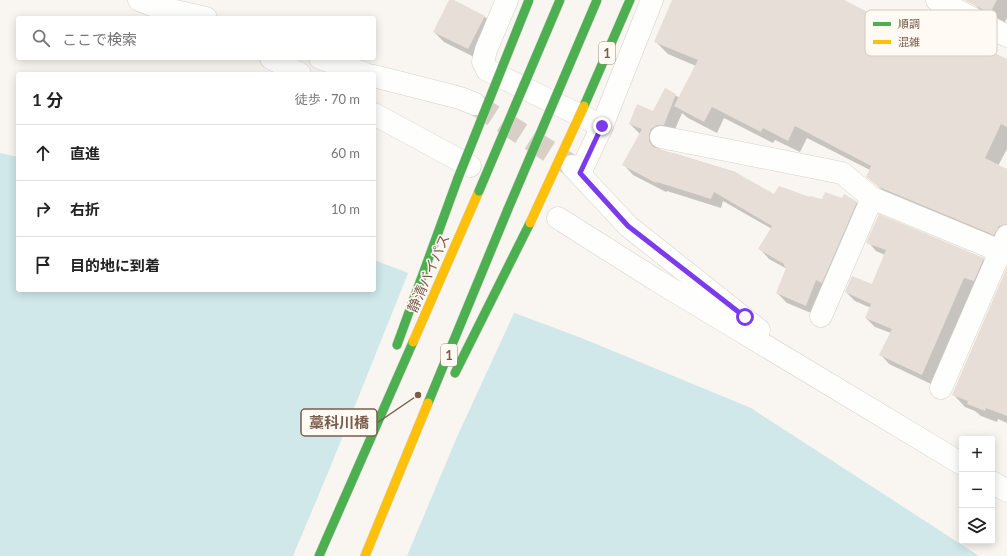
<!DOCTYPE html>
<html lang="ja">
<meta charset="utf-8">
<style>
:root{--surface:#fff;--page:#f2f2f2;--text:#222;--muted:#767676;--line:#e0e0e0}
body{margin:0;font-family:Lato,"Noto Sans JP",sans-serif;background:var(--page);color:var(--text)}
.controls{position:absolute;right:12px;bottom:12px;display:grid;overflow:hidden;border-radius:4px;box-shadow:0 2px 10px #0003}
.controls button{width:36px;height:36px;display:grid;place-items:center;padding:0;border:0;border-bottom:1px solid var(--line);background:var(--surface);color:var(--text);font:20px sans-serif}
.stop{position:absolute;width:12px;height:12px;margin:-9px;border:3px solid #7c3aed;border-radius:50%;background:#fff}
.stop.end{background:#7c3aed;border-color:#fff;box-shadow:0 1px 4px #0008}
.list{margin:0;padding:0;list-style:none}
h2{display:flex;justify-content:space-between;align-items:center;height:52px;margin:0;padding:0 16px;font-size:17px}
h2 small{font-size:13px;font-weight:400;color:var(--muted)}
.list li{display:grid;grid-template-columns:26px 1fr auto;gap:12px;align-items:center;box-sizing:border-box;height:56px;padding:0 16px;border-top:1px solid var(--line)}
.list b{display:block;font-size:15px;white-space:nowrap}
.list em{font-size:13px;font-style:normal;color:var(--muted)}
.icon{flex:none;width:22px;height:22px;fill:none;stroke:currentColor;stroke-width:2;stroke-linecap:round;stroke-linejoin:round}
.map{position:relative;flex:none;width:1007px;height:556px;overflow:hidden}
.search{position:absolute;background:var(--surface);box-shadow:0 2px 10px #0003;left:16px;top:16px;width:360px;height:44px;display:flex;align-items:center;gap:10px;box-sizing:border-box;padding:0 14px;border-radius:4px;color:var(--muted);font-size:15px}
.panel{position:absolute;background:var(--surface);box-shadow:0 2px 10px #0003;left:16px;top:72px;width:360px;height:220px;border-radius:4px}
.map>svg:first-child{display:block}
</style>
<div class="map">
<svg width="1007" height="556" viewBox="0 0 1007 556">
<rect width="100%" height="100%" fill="#f9f5f0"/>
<path fill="#d0e8ea" d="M0,153L18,157V290H374V260L584,339L751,408L979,556H0Z"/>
<path fill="#f9f5f0" d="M409,271L515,311L457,437L407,556H293L332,463Z"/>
<g fill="#0003">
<path d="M450,0L485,17L495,27L478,59L444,42L434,32Z"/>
<path d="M673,0H831L910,35L939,22L979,37L991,49L990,52L1007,60V149L998,166L1007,170V245L892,199L867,176L870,170L807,138L800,152L775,140L773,143L724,118L717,133L688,118L682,113L673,134L658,144L659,150L676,154L735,172L774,196L856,202L866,212L816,315L787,303L777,293L787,269L769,259L760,249L772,229L723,201L721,208L667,191L666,192L633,175L624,165L640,134L630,124L653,112L665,90L680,98L696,66L668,54L656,42Z"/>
<path d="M976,0H1007V18L1003,26L987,17L974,4Z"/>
<path d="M868,242L983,259L992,268L931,384L889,364L881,355L891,333L875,327L866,318L871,308L855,301L846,292L872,285L885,255L876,251Z"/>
<path d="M1007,270V423L998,419L997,422L981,416L975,411L965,407L953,394Z"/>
</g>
<g fill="#e6ded7">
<path d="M449,0H454L485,16L468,49L433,32Z"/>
<path d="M672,0H844L909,33L914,24L921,27L928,14L938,20L941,16L980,36L976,44L1007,59V127L1001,124L985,158L1007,169V224L999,226L994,235L879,187L866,177L871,166L795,126L788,141L763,128L761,132L712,107L704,122L674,106L698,60L654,42Z"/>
<path d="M964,0H997L990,13Z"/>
<path d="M665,88L676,94L664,125H657L651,129L649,134V141L653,147L735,172L774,194L779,186L810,197V196L822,199L825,192L842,198L844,194L857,202L822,283L816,280L806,306L776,293L786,268L784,266V264L758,249L772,226L714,192L711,199L657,182L656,183L622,165L642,129L629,124L637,104L653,111Z"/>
<path d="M879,214L984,258L974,281L964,278L922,375L879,355L892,329L865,318L871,304L845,292L852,276L872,284L886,250L866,243Z"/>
<path d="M1007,267V416L986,408L985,411L967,404L968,401L952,395Z"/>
</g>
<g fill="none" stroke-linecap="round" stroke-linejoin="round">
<path stroke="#d9cfc7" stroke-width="22" stroke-dasharray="22 11" stroke-linecap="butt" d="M475,104L572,166"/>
<defs>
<g id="street">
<path d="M139,0L185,18"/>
<path d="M507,0L486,50L483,62L487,70L602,126"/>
<path d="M937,0L1007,36"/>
<path d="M171,10L206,18"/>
<path d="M271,58L300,74"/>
<path d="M320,58L366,74"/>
<path d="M374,76L460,98L475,104"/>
<path d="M374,114L470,166"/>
<path d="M661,137L842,173L872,198L1000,251"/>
<path d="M572,166L628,226L759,330"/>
<path d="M580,173L602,126L652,0"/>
<path d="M558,218L656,280L962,464"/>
<path d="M821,316L872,198"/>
<path d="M941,388L1007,236"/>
<path d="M992,482L1007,491"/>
</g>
<g id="fast">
<path d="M584,106L630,0"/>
<path d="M397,345L458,178"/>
<path d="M455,373L530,223"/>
<path d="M428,403L508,209"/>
<path d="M319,556L413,342"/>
</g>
<g id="slow">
<path d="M413,342L479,191"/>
<path d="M365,556L428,403"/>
</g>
</defs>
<use href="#street" stroke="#d7d1cb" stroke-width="23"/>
<use href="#fast" stroke="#dad1cc" stroke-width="10"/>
<use href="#slow" stroke="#dad1cc" stroke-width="10"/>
<use href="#street" stroke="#fefefd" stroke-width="22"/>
<use href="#fast" stroke="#4caf50" stroke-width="9"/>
<use href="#slow" stroke="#ffc107" stroke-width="9"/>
<defs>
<g id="fast-bridge">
<path d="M458,178L529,0"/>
<path d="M479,191L560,0"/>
<path d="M508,209L597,0"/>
</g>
<path id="slow-bridge" d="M530,223L584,106"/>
</defs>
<use href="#fast-bridge" stroke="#dad1cc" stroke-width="10" stroke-linecap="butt"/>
<use href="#slow-bridge" stroke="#dad1cc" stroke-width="10" stroke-linecap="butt"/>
<use href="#fast-bridge" stroke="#4caf50" stroke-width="9"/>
<use href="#slow-bridge" stroke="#ffc107" stroke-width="9"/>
</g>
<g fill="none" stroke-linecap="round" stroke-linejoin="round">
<path stroke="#7c3aed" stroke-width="5" d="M602,126L580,173L628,226L745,317"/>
</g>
<g text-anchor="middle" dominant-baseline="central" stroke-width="3" stroke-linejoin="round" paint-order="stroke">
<g fill="#fffaf3" stroke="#a28b7f" stroke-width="1">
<rect x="599" y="42" width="16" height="22" rx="3"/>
<rect x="441" y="344" width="16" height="22" rx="3"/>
</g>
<g font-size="13" font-weight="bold" fill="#7a5c4d">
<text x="607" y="53">1</text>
<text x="449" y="355">1</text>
</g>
<g font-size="14" fill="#7a5c4d" stroke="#fffaf3">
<text transform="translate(428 273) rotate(-66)">静清バイパス</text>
</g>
</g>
<rect x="865" y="10" width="132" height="46" rx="6" fill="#fffaf3" stroke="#d7cbc1" stroke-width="1"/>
<rect x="873" y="22" width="18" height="4" fill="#4caf50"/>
<rect x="873" y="40" width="18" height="4" fill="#ffc107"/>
<g font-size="11" fill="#7a5c4d">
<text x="898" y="28">順調</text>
<text x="898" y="46">混雑</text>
</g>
<path fill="none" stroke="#7a5c4d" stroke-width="1.5" d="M418 395L377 423"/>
<circle fill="#7a5c4d" stroke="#fffaf3" stroke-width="1.5" cx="418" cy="395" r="4"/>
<rect fill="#fffaf3" stroke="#7a5c4d" stroke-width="1.5" x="301" y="409" width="76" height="27" rx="4"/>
<g font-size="15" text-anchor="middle" font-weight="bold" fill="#7a5c4d">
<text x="339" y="428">藁科川橋</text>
</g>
</svg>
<div class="controls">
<button>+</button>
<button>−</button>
<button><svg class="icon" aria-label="layers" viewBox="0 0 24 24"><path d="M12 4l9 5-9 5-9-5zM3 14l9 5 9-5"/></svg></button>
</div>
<div class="stop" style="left:745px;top:317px"></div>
<div class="stop end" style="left:602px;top:126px"></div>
<div class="search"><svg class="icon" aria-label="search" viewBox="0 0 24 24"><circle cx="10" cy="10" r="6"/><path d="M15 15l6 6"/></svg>ここで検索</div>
<section class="panel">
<h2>1 分<small>徒歩 · 70 m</small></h2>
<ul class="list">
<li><svg class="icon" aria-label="ahead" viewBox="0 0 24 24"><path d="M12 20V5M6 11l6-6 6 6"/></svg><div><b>直進</b></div><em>60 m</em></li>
<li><svg class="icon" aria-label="right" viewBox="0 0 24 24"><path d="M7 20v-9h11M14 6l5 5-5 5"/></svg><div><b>右折</b></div><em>10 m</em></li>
<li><svg class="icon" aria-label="arrive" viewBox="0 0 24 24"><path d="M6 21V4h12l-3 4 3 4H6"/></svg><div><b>目的地に到着</b></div></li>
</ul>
</section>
</div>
